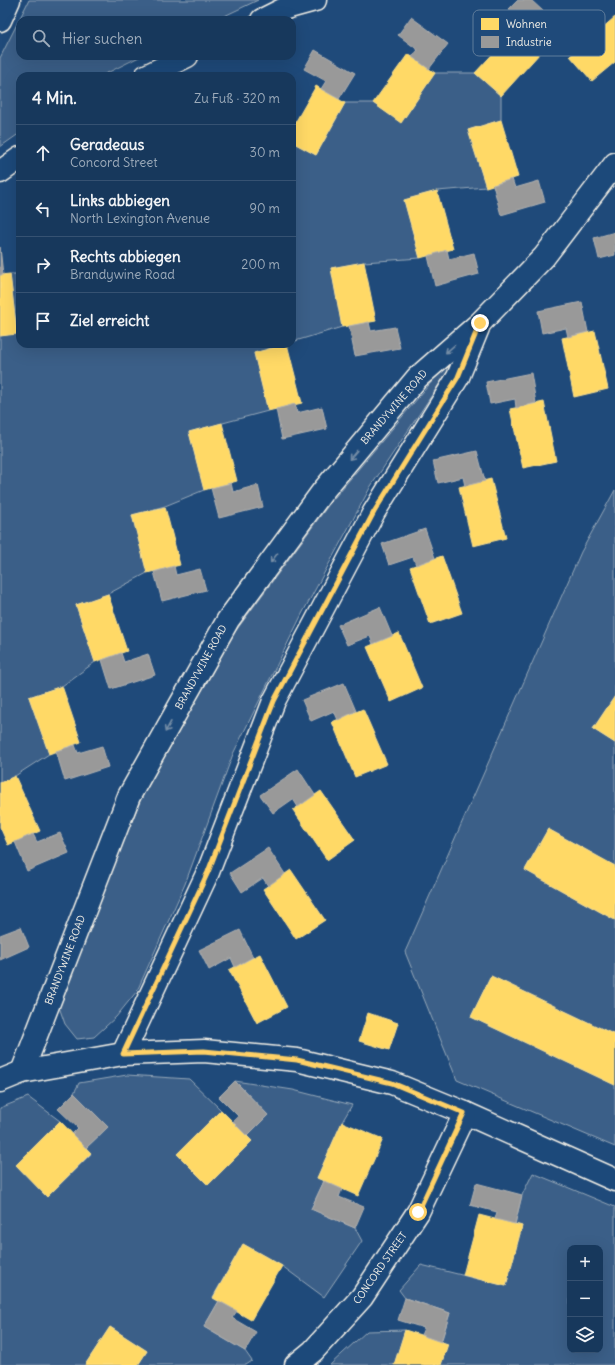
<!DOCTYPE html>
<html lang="de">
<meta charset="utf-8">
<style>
:root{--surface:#17385c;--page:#244365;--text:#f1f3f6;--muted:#9eacbb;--line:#365272}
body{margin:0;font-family:Delius,sans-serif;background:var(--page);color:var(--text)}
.controls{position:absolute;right:12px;bottom:12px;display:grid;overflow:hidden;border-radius:8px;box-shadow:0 4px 16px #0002}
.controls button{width:36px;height:36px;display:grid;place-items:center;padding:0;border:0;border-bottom:1px solid var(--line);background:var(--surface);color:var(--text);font:20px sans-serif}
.stop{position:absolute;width:12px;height:12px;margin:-9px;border:3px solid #ffd166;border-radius:50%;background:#fff}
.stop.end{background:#ffd166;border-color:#fff;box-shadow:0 1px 4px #0008}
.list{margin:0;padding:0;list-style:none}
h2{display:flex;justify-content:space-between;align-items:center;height:52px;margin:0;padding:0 16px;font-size:17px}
h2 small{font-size:13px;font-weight:400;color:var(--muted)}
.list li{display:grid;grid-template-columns:26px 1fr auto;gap:12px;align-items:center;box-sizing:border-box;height:56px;padding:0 16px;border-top:1px solid var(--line)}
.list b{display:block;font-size:15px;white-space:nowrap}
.list p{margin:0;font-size:13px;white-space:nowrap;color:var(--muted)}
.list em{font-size:13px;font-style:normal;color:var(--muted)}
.icon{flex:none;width:22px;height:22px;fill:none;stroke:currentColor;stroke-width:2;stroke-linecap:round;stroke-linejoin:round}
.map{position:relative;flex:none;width:615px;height:1365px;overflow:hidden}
.search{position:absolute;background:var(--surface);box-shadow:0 4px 16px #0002;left:16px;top:16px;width:280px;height:44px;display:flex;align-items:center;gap:10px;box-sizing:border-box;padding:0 14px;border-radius:12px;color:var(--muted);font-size:15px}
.panel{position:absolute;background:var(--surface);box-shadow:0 4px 16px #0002;left:16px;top:72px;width:280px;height:276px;border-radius:12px}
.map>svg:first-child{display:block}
</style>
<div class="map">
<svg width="615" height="1365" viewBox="0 0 615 1365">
<rect width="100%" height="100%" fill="#1f4a7a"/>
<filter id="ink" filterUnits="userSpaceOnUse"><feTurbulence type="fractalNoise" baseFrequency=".025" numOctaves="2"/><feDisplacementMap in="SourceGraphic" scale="8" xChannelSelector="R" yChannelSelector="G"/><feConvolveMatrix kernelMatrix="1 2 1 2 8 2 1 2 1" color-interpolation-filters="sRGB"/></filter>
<g filter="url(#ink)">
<g fill="#3a5f88" stroke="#97a8b8" fill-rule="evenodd">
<path d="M29,0H258L216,20H20V56H141L101,76H20V133L0,147V58Z"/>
<path d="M435,73H475L501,96V120L468,130L486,187L437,191L404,200L420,258L364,262L331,268L342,327L292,342V142L316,155L345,103H373L401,122Z"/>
<path d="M10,274H20V344H287L254,353L268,411L189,432L204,490L165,506L132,515L147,573L108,594L76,605L95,662L62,686L29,697L49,754L15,776L0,783V336L17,333Z"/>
<path d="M444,367L450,368L371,486L302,614L233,754L185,884L137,991L116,1017L94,1037L77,1039L65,1024L59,1007L94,911L142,797L235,632L330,503Z"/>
<path d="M615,490V696L593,729L615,743V866L548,829L525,870L615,920V1035L491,976L471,1017L615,1085V1147L457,1080L405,952L581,552Z"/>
<path d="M127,1075L189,1079L221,1110L177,1154L208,1185L252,1141L247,1136L268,1115L235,1081L293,1090L352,1105L342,1122L317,1178L324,1181L311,1209L355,1228L362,1241L324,1297L282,1266L243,1244L213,1297L219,1301L204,1327L245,1351L252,1361L246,1365H138L147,1351L110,1327L85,1365H0V1108L28,1097L60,1121L16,1165L47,1197L91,1154L86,1148L108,1127L74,1093L79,1083Z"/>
<path d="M533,1173L615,1207V1365H441L447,1344L441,1342L450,1313L405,1298L399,1290L421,1265L506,1286L522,1226L515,1224L522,1195ZM570,1248H600V1350H570Z"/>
<path d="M405,1330L394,1365H330L367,1331Z"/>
</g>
<g fill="#ffd966" stroke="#fce08d">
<path d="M615,17V62L592,81L570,56Z"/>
<path d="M516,29L541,52L501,96L475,73Z"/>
<path d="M408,54L435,73L401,123L373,103Z"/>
<path d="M316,86L345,103L316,155L292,142V128Z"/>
<path d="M501,120L518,177L486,187L468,130Z"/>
<path d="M437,191L453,249L420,258L404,200Z"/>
<path d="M364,262L376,321L342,327L331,268Z"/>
<path d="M10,274L17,334L0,336V275Z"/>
<path d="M595,331L608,389L574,397L562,338Z"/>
<path d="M287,344L302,403L268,411L254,353Z"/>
<path d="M544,402L556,461L523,468L510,409Z"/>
<path d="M222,423L237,481L204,490L189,432Z"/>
<path d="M491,479L506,538L473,546L459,487Z"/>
<path d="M165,507L180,565L147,573L132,515Z"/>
<path d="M442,556L462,613L430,624L410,567Z"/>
<path d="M108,594L127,651L95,662L76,605Z"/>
<path d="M399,633L422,688L391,702L367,647Z"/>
<path d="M62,686L81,742L49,754L29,697Z"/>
<path d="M615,696V743L593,729Z"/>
<path d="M363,709L387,764L355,777L332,722Z"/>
<path d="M15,776L40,831L8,845L0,827V783Z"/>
<path d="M321,791L355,840L327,860L293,810Z"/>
<path d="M548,829L615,866V920L525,870Z"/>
<path d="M291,870L325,920L296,939L263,889Z"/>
<path d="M260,954L287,1007L257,1023L229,970Z"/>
<path d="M491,976L615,1035V1085L471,1017Z"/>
<path d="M368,1013L398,1023L389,1050L359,1041Z"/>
<path d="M221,1110L252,1141L208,1185L177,1154Z"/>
<path d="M60,1121L91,1153L47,1197L16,1165Z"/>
<path d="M342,1122L383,1139L358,1196L317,1178Z"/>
<path d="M479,1215L522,1226L506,1286L463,1275Z"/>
<path d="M243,1244L282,1266L251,1320L213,1298Z"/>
<path d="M110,1327L147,1351L138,1365H85Z"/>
<path d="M405,1330L448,1344L441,1365H394Z"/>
</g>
<g fill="#999" stroke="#b4b3b1">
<path d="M518,0H531L557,24L535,47L520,33L527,26L509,9Z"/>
<path d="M411,17L448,44L429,69L412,57L418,50L398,35Z"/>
<path d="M315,50L355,73L339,99L321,89L326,81L304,69Z"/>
<path d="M512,179L515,188L539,181L545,202L501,215L493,185Z"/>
<path d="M615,232V255L599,259L594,238Z"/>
<path d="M0,247L3,275H0Z"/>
<path d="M447,250L449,259L474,253L479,274L435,286L428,256Z"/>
<path d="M582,302L588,332L568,337L566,328L542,333L538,311Z"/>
<path d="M369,322L371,331L395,327L400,348L355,356L349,326Z"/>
<path d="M531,373L536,403L516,408L515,399L490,404L486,382Z"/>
<path d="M295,404L297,413L322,407L327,429L282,439L276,409Z"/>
<path d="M477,451L485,481L465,486L463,477L438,483L433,461Z"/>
<path d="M231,483L233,492L258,485L263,507L219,518L211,488Z"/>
<path d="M425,529L435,558L416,565L413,557L389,565L382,544Z"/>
<path d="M174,566L176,575L200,569L206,590L162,601L154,572Z"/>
<path d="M380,607L392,636L373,644L370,636L347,645L338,625Z"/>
<path d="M121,653L124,662L148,654L155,675L111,689L102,660Z"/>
<path d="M344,683L356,711L338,720L334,711L311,721L302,700Z"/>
<path d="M75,745L78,753L102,746L108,767L65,781L56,751Z"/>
<path d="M298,769L315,795L298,807L293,799L273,813L260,795Z"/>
<path d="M60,833L69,853L27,871L15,842L33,834L37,842Z"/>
<path d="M268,848L285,874L268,886L263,878L242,892L230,873Z"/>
<path d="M21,927L29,947L0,960V935Z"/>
<path d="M240,930L253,957L235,967L231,958L209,970L199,950Z"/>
<path d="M235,1081L268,1115L247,1136L233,1122L238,1116L219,1097Z"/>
<path d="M74,1093L108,1127L86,1148L72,1134L78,1128L58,1109Z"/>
<path d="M324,1181L342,1189L339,1197L364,1207L355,1228L311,1209Z"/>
<path d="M476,1183L522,1195L515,1224L495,1219L497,1212L470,1205Z"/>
<path d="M405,1298L450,1313L441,1342L421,1335L424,1328L398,1320Z"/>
<path d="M219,1301L237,1311L232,1318L256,1332L245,1351L204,1327Z"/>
</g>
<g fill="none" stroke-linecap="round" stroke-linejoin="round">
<defs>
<g id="minor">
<path d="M0,20L9,0"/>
<path d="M262,20L286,8L315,0"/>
<path d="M146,76L187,56"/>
<path d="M0,172L20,158"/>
<path d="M123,1054L208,872L274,701L374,512L458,377L478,328"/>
<path d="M22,1072L129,796L228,620L323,491L417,378L480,323L544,257L615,164"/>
<path d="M0,1081L22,1072L123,1054L204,1051L297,1060L392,1083L465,1113L615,1180"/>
<path d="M296,1365L313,1351L362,1297L418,1212L465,1113"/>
</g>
</defs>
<use href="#minor" stroke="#f4f1e8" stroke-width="25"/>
<use href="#minor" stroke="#1f4a7a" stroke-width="22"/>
</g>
<defs><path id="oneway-shaft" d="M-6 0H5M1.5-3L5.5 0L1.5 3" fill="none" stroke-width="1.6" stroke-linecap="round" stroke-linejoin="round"/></defs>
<g stroke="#748da6">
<use href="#oneway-shaft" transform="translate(450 349) rotate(139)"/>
<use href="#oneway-shaft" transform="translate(353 455) rotate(130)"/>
<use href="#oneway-shaft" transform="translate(274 558) rotate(127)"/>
<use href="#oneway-shaft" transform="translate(168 727) rotate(119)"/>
</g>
</g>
<g fill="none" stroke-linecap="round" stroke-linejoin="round" filter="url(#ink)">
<path stroke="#ffd166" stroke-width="5" d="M418,1212L464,1113L392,1083L297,1060L204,1051L123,1054L208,872L274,701L374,512L458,377L480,323"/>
</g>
<g text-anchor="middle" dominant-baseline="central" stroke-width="4" stroke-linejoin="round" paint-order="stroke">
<g font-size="10" fill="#f4f1e8" stroke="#1f4a7a">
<text transform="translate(394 407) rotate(-49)">BRANDYWINE ROAD</text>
<text transform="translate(201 667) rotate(-61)">BRANDYWINE ROAD</text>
<text transform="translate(65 960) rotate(-69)">BRANDYWINE ROAD</text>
<text transform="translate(380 1268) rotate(-55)">CONCORD STREET</text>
</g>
</g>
<rect x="473" y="10" width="132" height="46" rx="6" fill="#1f4a7a" stroke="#5f7c9b" stroke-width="1"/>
<rect x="481" y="18" width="18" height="12" fill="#ffd966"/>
<rect x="481" y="36" width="18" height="12" fill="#999"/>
<g font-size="11" fill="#f4f1e8">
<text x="506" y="28">Wohnen</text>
<text x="506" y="46">Industrie</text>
</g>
</svg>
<div class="controls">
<button>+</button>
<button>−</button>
<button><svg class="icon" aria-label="layers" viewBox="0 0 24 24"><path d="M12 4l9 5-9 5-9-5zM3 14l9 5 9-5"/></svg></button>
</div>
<div class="stop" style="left:418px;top:1212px"></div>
<div class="stop end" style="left:480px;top:323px"></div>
<div class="search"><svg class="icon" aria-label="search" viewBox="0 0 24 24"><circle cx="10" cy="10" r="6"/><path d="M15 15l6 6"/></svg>Hier suchen</div>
<section class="panel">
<h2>4 Min.<small>Zu Fuß · 320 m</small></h2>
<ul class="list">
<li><svg class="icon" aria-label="ahead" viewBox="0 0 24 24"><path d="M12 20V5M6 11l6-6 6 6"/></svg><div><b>Geradeaus</b><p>Concord Street</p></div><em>30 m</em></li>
<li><svg class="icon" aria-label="left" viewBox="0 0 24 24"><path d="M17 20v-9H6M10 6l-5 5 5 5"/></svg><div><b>Links abbiegen</b><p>North Lexington Avenue</p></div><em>90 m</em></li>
<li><svg class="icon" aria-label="right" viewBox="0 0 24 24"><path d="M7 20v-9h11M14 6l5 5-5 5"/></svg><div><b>Rechts abbiegen</b><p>Brandywine Road</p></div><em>200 m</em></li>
<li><svg class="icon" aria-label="arrive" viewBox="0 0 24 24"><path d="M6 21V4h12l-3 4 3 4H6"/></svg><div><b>Ziel erreicht</b></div></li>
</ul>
</section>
</div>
